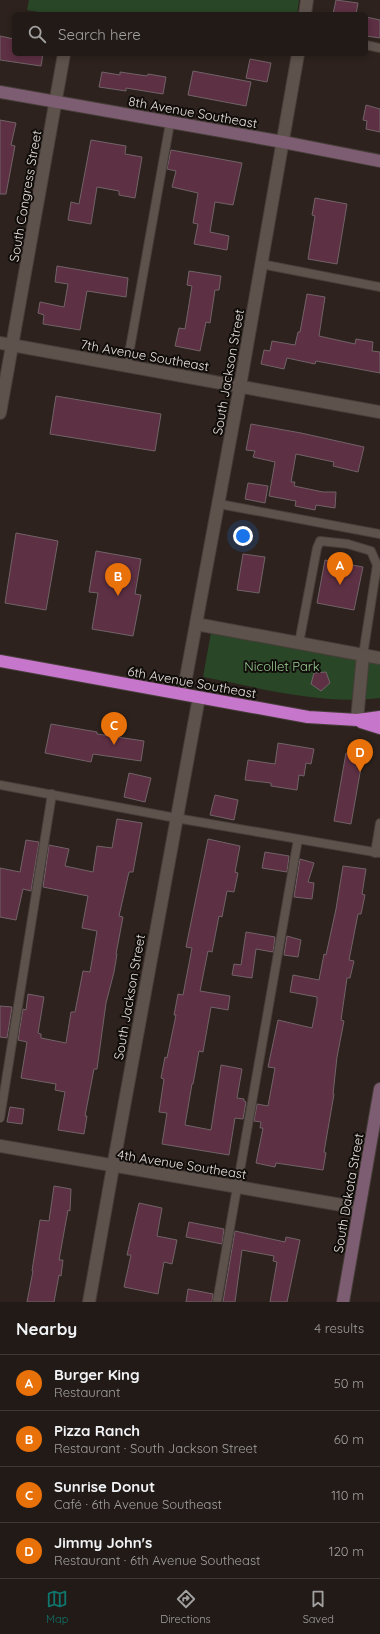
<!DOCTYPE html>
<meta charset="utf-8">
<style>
:root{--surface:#221a16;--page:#2a231f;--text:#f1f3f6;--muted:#a2a1a1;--line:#3f3835;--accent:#0f766e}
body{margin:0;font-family:Quicksand,sans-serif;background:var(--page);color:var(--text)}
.you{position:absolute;left:243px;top:536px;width:14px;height:14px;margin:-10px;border:3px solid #fff;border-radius:50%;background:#1a73e8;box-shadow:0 0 0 6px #1a73e833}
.badge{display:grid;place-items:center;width:26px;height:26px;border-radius:50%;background:var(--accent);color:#fff;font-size:13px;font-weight:700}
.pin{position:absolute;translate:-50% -33px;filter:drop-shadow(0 1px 2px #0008)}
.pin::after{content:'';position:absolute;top:21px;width:14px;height:12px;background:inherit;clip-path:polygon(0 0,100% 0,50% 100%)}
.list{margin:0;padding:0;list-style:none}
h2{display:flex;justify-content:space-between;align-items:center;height:52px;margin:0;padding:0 16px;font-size:17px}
h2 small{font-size:13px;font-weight:400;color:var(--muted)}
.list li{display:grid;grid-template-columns:26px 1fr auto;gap:12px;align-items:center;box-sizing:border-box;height:56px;padding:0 16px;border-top:1px solid var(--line)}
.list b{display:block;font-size:15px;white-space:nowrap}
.list p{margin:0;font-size:13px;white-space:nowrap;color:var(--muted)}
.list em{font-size:13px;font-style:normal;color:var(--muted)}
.icon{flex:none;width:22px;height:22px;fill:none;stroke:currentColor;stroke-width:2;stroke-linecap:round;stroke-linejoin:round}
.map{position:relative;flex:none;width:380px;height:1302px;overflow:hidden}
.search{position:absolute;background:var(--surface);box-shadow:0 2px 6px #0003;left:12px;right:12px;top:12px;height:44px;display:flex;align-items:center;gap:10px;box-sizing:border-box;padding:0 14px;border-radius:6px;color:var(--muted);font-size:15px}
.sheet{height:276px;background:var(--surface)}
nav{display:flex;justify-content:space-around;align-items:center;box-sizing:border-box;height:56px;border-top:1px solid var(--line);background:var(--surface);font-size:11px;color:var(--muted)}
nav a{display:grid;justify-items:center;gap:2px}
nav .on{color:var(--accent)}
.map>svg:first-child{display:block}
</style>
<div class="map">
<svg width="380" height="1302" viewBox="0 0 380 1302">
<rect width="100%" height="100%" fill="#2d221d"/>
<g fill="#294627">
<path d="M29,0H299L297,14H51L27,10Z"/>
<path d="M212,627L380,658V698C321,705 260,688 203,677Z"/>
</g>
<g fill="#5d3043" stroke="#716368">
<path d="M336,0L358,3L356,14H333Z"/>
<path d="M366,17L380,20V38L366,36Z"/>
<path d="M0,36L14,39V54H43L41,66L0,60Z"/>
<path d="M250,59L271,63L267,82L246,78Z"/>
<path d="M193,71L251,82L246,106L188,95Z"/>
<path d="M102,72L120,75V72L147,76L148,74L166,77L163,94L126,88V91L99,87Z"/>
<path d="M366,105L380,109V132L366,129L367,121L363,120Z"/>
<path d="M0,120L16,123L11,145L15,146L6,194H0Z"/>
<path d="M91,140L126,146L125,154L142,157L135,198L119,195V191L97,187L91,224L68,220L71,202L79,204Z"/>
<path d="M171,150L242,163L233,205L215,202L210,232L229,236L227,250L194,244L198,224L193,223L198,193L172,187L176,171L167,169Z"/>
<path d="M315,198L347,204L337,264L308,259L315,216L312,215Z"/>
<path d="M57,266L128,278L126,297L87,291L80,330L43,324L44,315L38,313L40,302L64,307L68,284L55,282Z"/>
<path d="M189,271L221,276L219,290H215L210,323L206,322L200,351L175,346L179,328L185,329L192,286L187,285Z"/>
<path d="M307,294L325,297L319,336L355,344L356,339L373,342L372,351L380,352V373L316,361L315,364L287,358L284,369L261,364L264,350L270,351L272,341L295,345L298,332H300Z"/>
<path d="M56,396L161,414L155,451L50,434Z"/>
<path d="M251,424L301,433L364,447L358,472L333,466L334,462L296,454L291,482H295L294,486L323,492H336L335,508L316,505L315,510L295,506L296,501L269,496L275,462L253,457L255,451L246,450Z"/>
<path d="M248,483L268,486L265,503L245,499Z"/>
<path d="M16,533L58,541L46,610L5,603Z"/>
<path d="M96,551L141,559L135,594L141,595L133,636L92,629L98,593L89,592Z"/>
<path d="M243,554L265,557L259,593L237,590Z"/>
<path d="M325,560L363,567L354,610L317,603Z"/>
<path d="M326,672L330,683L321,691L311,684L314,673Z"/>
<path d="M51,724L97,732V734L144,741L141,761L93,754L91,762L45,753Z"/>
<path d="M278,743L314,749L311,764L306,763L304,776L299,775L297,790L271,786V783L245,780L248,760L275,764Z"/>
<path d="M346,753L363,756L351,824L334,821Z"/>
<path d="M129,773L151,778L145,802L124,797Z"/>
<path d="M215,795L238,800L234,820L210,815Z"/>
<path d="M117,819L142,823L133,872H129L119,916L123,917L116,954H117L114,972L106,1003L97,1069H94L85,1116H87L84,1134L58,1130L65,1092L55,1090L56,1084L21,1078L27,1042L18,1040L23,1009L26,1010L28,994L44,997L38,1033L41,1034V1038L66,1043L71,1012H75L83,971L90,972L97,931L82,928L88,896L43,887L49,845L69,849L65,866L93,872L97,846L112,848Z"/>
<path d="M208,839L240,846L235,872L238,873L234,892L227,891L222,917L219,916L212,952L208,951L200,991L230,996L228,1010L211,1007L203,1052L199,1051L193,1084H192L185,1125L211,1130L221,1065L242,1069L237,1098L244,1099V1101L246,1102L243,1119L235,1118L229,1155L162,1144L167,1113L159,1112L164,1079L161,1078L165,1057L167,1058L176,1015H174L178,994L183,995L192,948L186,947Z"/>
<path d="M26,840L39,842L31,891L23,889L16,920L0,917V868L20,872Z"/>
<path d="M265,852L289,856L287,872L262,868Z"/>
<path d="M300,859L314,863L308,882L314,883L312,899L294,897Z"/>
<path d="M343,866L366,869L362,894L365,895L361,914H358L349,960L354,961L350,978H347L341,1020L344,1021L337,1057L333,1094H334L324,1152L326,1153L323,1170L276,1163L275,1167L256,1163L263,1128H260L261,1122L254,1121L257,1104L268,1106L275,1068L268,1067L278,1020L312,1028L317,1002V997L290,992L293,975L319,980L324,954L326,955L336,909Z"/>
<path d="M246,932L275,937L273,952L256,949L252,978L232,975L234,964L241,965Z"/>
<path d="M287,936L301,940L298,957L284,955Z"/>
<path d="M0,1006L12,1007L7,1038L0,1037Z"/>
<path d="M10,1107L24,1109L22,1124L7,1122Z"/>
<path d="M54,1186L71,1189L70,1211L68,1210L59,1260H63L61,1276L59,1275L54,1302H27L33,1271H32L40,1220L49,1221Z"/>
<path d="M139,1203L162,1208L157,1236L177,1240L172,1264L164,1262L158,1294L124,1287L131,1255H127Z"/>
<path d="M189,1222L224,1229L222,1244L186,1237Z"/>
<path d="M235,1231L285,1242L286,1237L300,1240L287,1302H270L277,1262L273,1261L274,1256L242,1250L235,1302H223Z"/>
<path d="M188,1289L213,1294L212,1302H186Z"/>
</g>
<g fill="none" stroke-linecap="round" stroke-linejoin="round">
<defs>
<g id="lane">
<path d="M366,45L380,48"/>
<path d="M261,264L380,287"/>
<path d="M127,365L170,123"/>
<path d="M219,504L380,534"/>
<path d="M299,643L317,548L320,541L348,544L371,551L377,565"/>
<path d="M363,655L377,565H380"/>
<path d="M0,785L176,818L380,853"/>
<path d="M375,853L380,823"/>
<path d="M0,1118L52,794"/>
<path d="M217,1302L298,839"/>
</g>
<g id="street">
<path d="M305,14L307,0"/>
<path d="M0,343L380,412"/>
<path d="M0,413L64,54"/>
<path d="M196,624L380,658"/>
<path d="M183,694L240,386L298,54"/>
<path d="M357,720L363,655"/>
<path d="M0,1146L359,1208"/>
<path d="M89,1302L113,1167L199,697"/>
</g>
<g id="secondary">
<path d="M0,92L283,142L380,161"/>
<path d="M343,1302L380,1089"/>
</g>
<g id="highway">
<path d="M0,661L308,717L357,720L380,717"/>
<path d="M361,722L380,728"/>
</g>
</defs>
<use href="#lane" stroke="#483e3a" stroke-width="10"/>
<use href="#street" stroke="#483e3a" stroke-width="14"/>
<use href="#secondary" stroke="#483e3a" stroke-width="14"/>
<use href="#highway" stroke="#483e3a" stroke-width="14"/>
<use href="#lane" stroke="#5e524c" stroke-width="8"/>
<use href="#street" stroke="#5e524c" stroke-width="12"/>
<use href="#secondary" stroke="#7d5d72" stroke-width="12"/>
<use href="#highway" stroke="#c676cb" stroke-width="12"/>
</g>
<g text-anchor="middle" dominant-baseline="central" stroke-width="4" stroke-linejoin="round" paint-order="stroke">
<g font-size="13" fill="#e8e1dd" stroke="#110d0a">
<text transform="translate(193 112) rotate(10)">8th Avenue Southeast</text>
<text transform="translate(25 196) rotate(-80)">South Congress Street</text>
<text transform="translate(145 355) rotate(10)">7th Avenue Southeast</text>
<text transform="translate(228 372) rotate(-80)">South Jackson Street</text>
<text transform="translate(192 682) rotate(10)">6th Avenue Southeast</text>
<text transform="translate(129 997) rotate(-80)">South Jackson Street</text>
<text transform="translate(182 1164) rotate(9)">4th Avenue Southeast</text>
<text transform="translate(348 1193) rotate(-80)">South Dakota Street</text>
</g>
<g font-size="13" fill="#99cf93" stroke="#110d0a">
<text x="282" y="666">Nicollet Park</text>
</g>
</g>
</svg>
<div class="you"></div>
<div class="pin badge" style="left:340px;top:585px;background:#e8710a">A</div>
<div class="pin badge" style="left:118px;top:596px;background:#e8710a">B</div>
<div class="pin badge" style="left:114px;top:745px;background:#e8710a">C</div>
<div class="pin badge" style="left:360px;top:772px;background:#e8710a">D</div>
<div class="search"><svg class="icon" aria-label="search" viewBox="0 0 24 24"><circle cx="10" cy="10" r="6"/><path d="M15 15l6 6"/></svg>Search here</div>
</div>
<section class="sheet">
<h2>Nearby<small>4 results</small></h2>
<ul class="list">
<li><span class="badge" style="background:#e8710a">A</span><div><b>Burger King</b><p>Restaurant</p></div><em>50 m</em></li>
<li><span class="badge" style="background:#e8710a">B</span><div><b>Pizza Ranch</b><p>Restaurant · South Jackson Street</p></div><em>60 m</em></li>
<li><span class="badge" style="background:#e8710a">C</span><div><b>Sunrise Donut</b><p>Café · 6th Avenue Southeast</p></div><em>110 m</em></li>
<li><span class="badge" style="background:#e8710a">D</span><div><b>Jimmy John's</b><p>Restaurant · 6th Avenue Southeast</p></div><em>120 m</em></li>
</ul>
</section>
<nav>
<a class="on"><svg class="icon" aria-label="map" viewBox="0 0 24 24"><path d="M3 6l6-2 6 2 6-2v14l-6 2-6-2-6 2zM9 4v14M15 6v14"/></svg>Map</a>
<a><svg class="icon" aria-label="directions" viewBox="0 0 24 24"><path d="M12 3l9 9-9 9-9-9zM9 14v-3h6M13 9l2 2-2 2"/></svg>Directions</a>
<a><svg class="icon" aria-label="saved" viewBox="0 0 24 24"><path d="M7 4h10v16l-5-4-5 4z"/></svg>Saved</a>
</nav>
